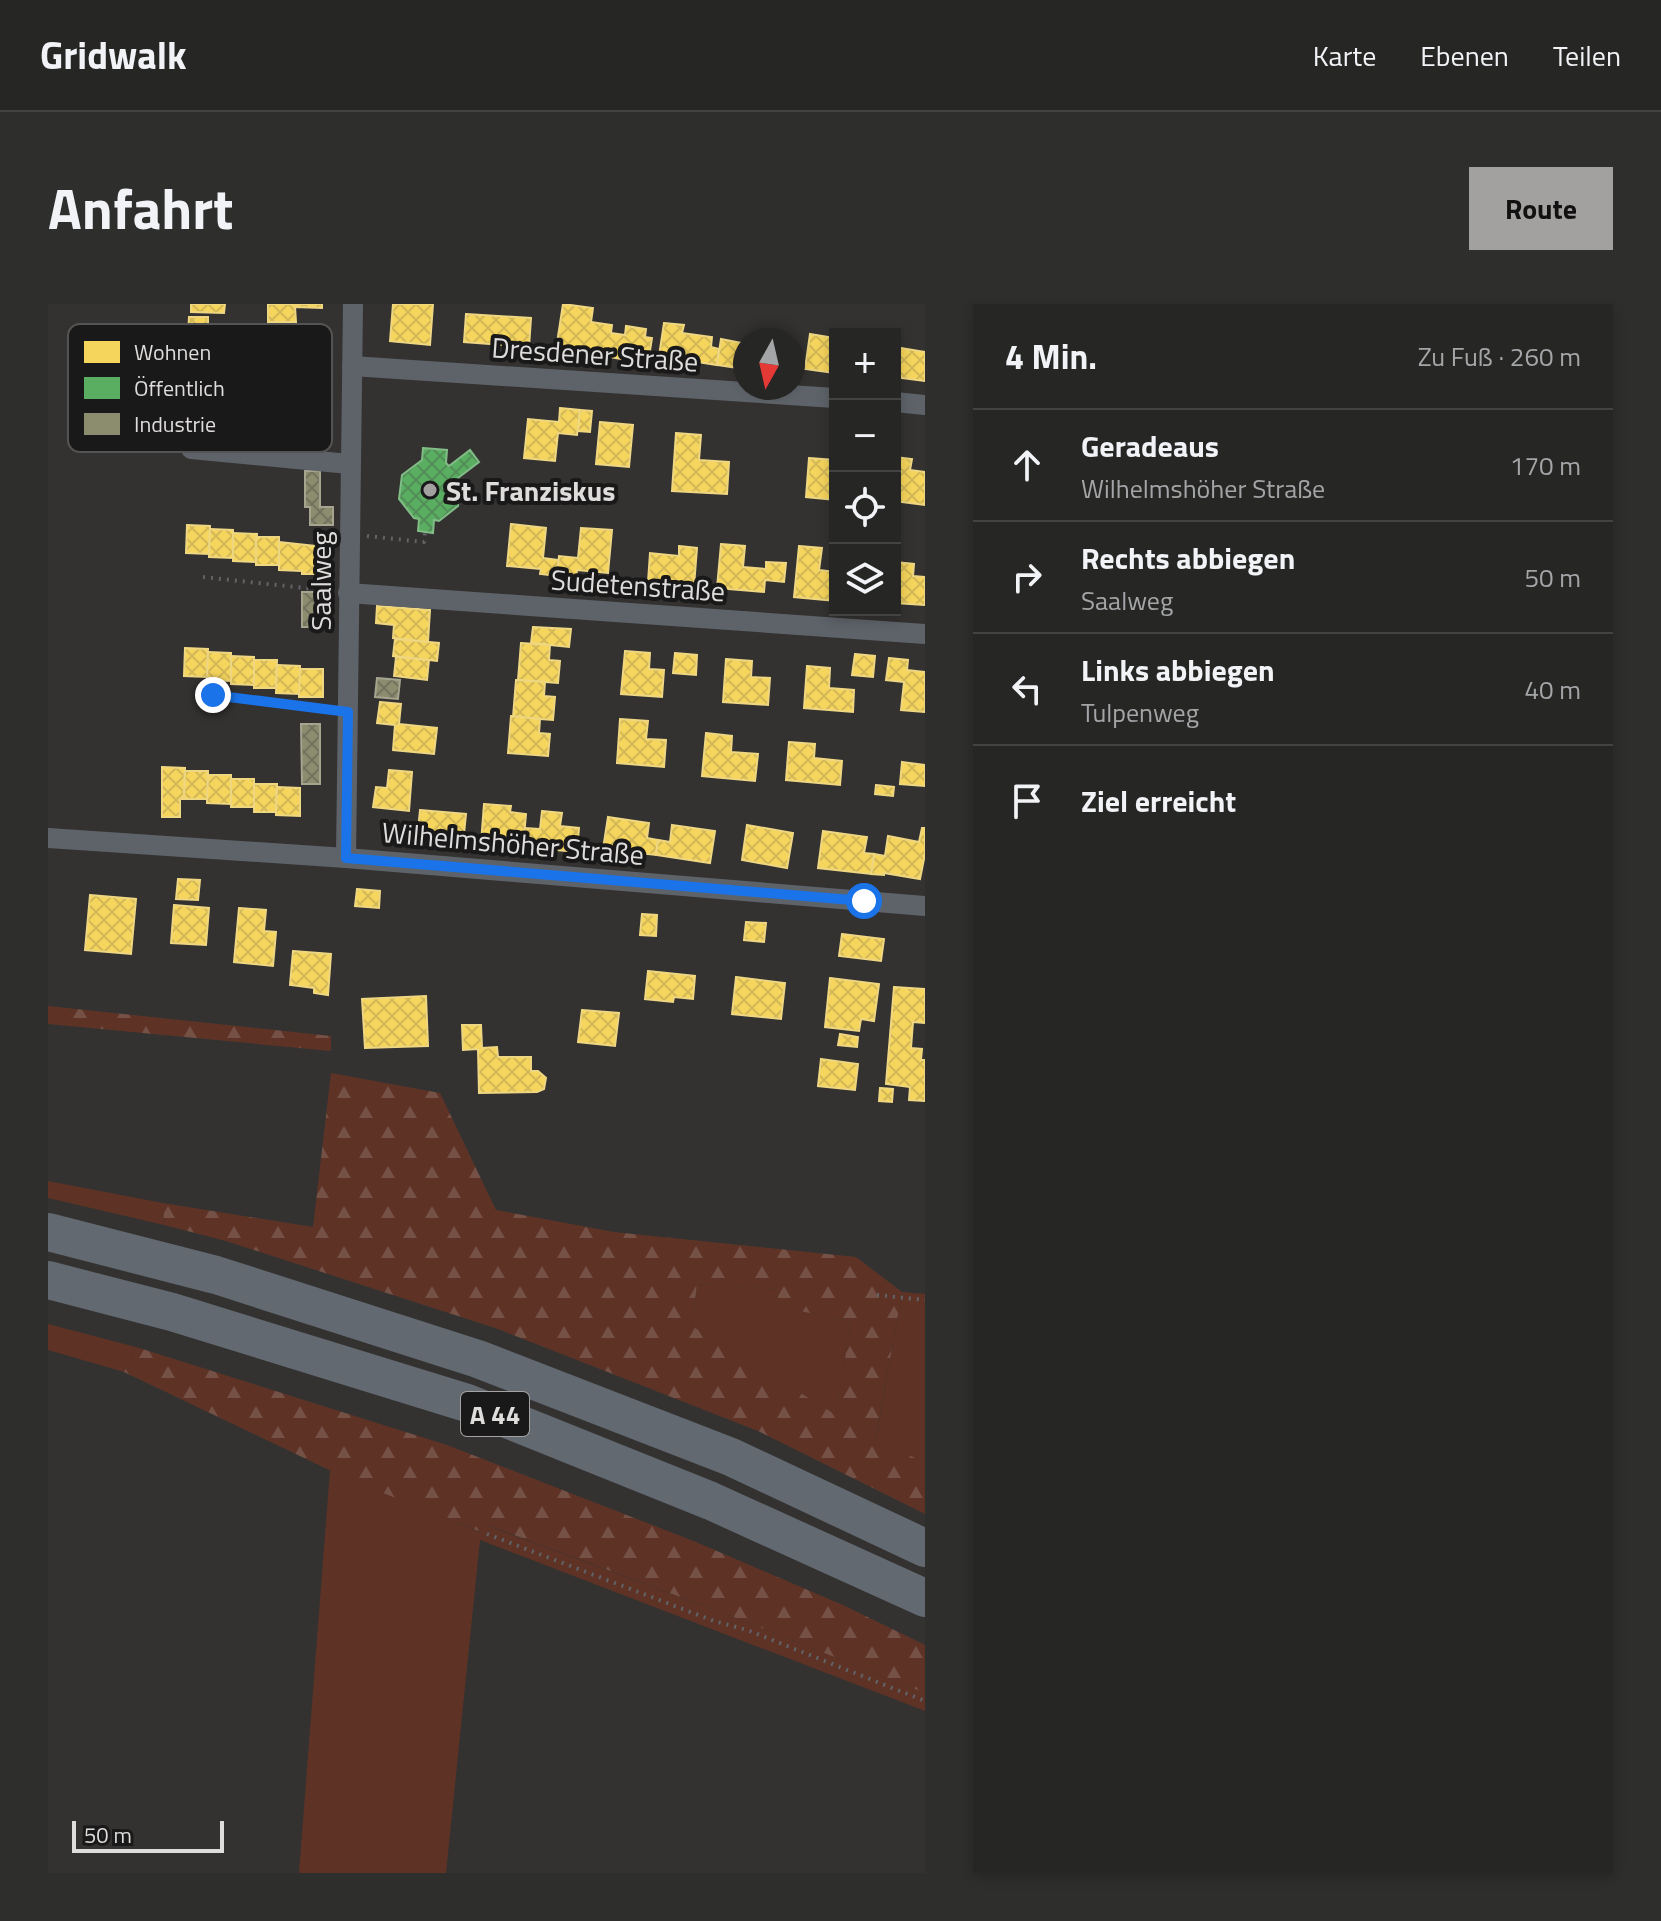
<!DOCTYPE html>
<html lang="de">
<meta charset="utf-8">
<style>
:root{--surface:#262625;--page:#2e2e2d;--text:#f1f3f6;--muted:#a4a5a7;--line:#424342;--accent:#a3a1a0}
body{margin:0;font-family:"Titillium Web",sans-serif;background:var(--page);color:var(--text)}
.controls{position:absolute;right:24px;top:24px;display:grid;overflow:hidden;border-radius:0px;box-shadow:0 4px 12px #0003}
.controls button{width:72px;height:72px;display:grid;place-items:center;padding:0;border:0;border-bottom:2px solid var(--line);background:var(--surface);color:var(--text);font:40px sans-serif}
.compass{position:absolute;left:685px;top:24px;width:72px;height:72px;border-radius:50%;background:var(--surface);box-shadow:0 4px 12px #0003;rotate:188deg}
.scale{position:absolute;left:24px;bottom:20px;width:152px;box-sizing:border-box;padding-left:8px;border:4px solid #dfdddc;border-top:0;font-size:22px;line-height:28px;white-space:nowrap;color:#dfdddc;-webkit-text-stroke:6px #1a1919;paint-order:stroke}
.stop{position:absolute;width:24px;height:24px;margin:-18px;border:6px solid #1a73e8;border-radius:50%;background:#fff}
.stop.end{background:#1a73e8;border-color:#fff;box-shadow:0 2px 8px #0008}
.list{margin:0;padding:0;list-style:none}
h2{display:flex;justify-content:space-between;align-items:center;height:104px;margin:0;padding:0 32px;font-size:34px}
h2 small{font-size:26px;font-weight:400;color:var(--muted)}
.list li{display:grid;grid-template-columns:52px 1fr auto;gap:24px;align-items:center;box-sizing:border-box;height:112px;padding:0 32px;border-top:2px solid var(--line)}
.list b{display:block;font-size:30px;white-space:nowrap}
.list p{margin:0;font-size:26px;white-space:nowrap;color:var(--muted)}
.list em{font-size:26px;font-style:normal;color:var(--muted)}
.icon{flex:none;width:44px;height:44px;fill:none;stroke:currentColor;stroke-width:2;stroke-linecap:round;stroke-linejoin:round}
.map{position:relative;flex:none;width:877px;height:1569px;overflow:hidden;border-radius:0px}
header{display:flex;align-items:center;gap:48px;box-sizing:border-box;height:112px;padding:0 40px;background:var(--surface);border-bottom:2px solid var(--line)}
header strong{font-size:38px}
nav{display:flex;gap:44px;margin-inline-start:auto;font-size:28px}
.intro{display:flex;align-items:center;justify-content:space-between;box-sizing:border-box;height:192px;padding:0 48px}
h1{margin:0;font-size:56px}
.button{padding:20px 36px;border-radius:0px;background:var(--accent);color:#111;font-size:28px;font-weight:700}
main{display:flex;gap:48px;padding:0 48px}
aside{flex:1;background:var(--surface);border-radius:0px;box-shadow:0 4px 12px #0003}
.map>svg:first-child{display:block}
</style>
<header>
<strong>Gridwalk</strong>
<nav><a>Karte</a><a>Ebenen</a><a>Teilen</a></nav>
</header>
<div class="intro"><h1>Anfahrt</h1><a class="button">Route</a></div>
<main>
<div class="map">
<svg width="877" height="1569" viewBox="0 0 877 1569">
<defs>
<pattern id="forest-firs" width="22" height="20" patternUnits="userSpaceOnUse" patternTransform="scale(2)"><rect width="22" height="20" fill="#5e3326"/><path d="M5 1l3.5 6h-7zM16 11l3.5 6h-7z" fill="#755045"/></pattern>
<pattern id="homes-cross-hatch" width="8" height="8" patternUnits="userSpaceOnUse" patternTransform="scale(2)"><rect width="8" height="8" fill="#f6d55c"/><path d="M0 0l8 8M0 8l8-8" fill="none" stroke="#d2b857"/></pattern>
<pattern id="public-cross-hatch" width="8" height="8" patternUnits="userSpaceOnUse" patternTransform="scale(2)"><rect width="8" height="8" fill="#5aae61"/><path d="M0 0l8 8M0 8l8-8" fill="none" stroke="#538e58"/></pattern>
<pattern id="industry-cross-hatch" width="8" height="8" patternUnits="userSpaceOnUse" patternTransform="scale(2)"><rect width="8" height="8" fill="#8c8c6e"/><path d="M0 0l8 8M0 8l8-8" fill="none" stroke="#72725f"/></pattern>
</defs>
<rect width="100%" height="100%" fill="#333231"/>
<g fill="#5e3326">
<path d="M0,877L115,899L116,921L0,894Z"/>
<path d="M649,980L731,985V1003L803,1017L788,1112L644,1022Z"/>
<path d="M854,988L877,990V1159L828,1135Z"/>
<path d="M0,1020L88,1043L76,1068L0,1046Z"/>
<path d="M282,1166L432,1228L438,1221L691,1315L877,1389V1407L432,1236L398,1569H251Z"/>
</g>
<g fill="url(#forest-firs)" fill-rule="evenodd">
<path d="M0,702L283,732V747L0,720Z"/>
<path d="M283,769L392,789L448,906L566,928L808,953L854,988L828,1134L877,1159V1210L710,1127L450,1025L178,937L116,921L115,899L265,923ZM649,980L730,985V1003L803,1017L788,1111L644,1022Z"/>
<path d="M88,1043L399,1141L648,1238L797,1302L877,1341V1389L691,1315L439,1221L433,1228L300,1175L76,1068Z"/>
</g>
<g fill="url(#homes-cross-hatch)" stroke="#efd782" stroke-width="2">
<path d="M143,0H177L176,9L143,8Z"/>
<path d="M220,0H274V4L247,3L248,18H220Z"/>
<path d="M345,0H385L382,41L342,37Z"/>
<path d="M515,0L545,4L543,18L564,21L563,29L577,31L578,22L598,25L597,33L604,34L600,59L561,53L560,59L507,52Z"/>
<path d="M418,10L483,14L481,43L416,38Z"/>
<path d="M141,13H160V31H140Z"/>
<path d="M616,19L636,21L634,29L664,33L663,43L671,45L669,61L611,52Z"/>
<path d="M762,30L787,34V69L757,65Z"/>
<path d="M673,35L694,39L690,64L669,61Z"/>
<path d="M847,43L877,48V77L847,73Z"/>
<path d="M512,104L532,106L529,131L510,129L507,157L476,154L480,115L511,118Z"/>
<path d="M532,106L544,107L542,128L530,127Z"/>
<path d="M552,118L585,121L581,163L548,160Z"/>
<path d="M628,129L653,131L651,156L681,158L679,190L624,187Z"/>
<path d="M847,153L864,155L862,166L877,168V201L847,197Z"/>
<path d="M761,154L787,156V196L758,193Z"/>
<path d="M463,220L498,224L495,254L511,256L509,272L492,270L493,265L459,262Z"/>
<path d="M139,221L162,222L161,250L138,249Z"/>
<path d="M533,224L564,226L560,269L529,266L528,274L509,272L511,252L530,254Z"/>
<path d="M162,225L185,226V254L161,253Z"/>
<path d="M185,229L209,230L208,258L185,257Z"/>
<rect x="208" y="233" width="23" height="28"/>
<path d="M231,238L267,242L266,270H254V267L231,266Z"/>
<path d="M673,240L697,242L695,263L718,265V258L738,259L736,278L717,276L716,288L669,284Z"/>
<path d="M631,242L649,244L646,282L600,278L602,249L631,252Z"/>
<path d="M751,242L774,244L771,266L787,268V297L746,293Z"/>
<path d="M847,258L866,260L865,272L877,273V301L847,299Z"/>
<path d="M329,302L382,306L380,338L345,334L346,321L328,319Z"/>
<path d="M485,323L523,325L521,343L483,339Z"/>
<path d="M347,335L391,339L389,357L345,352Z"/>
<path d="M473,339L502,341L501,356L512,357L510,379L470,376Z"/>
<path d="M137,344L160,345L159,373L136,372Z"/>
<path d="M577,347L602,349L601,365L616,366L614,393L573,390Z"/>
<path d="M160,348L183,349V377L159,376Z"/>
<path d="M627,349L649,351L648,371L625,369Z"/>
<path d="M807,350L827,352L825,373L804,371Z"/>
<path d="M183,352L206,353V381L183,380Z"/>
<path d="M348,353L381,356L379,376L346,372Z"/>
<path d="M841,354L860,356L859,366L877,368V408L853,406L856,378L838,376Z"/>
<path d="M678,355L704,357L703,373L722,374L720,401L675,398Z"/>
<path d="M206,356H229L228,384H206Z"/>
<path d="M229,361L252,362V390L228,389Z"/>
<path d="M759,362L782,364L781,384L806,386L805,408L756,404Z"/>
<path d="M252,365H275V393H251Z"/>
<path d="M468,376L497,378L496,392L507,393L505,416L465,413Z"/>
<path d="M332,398L353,400L351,420L389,424L386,450L345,446L347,421L329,419Z"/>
<path d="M463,412L492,415L491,429L502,430L500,452L460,449Z"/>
<path d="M572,415L600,417L598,435L618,436L616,463L569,459Z"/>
<path d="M658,429L684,432L683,448L710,450L707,477L654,472Z"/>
<path d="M741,438L767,440L766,454L794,457L792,481L738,476Z"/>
<path d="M854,458L877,461V482L852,480Z"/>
<path d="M114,463L137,464L136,495H132V513H114Z"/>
<path d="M341,466L364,468L361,507L325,503L328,483L339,484Z"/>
<path d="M137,467H160V495H136Z"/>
<path d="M160,471H183V500L159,499Z"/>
<rect x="183" y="475" width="23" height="28"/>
<path d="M206,480H229L228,508H206Z"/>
<path d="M828,481L846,483L845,492L827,490Z"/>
<path d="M229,483L252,484V512L228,511Z"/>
<path d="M436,500L463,502L462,508L478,510L475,543L433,539Z"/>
<path d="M372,506L418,510L415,540L369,536Z"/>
<path d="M494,507L514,509L512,522L531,524L529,548L475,543L477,524L492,525Z"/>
<path d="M560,513L601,519L599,534L610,536L608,551L555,545Z"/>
<path d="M624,521L667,527L662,559L608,551L610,536L622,538Z"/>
<path d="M699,521L745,529L739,564L694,556Z"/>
<path d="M874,524H877V550L872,575L836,569V571L823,570L826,550L837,552L840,532L871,538Z"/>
<path d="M775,527L819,533L816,549L826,550L823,570L770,564Z"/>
<path d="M130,575L152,576L150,596L128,595Z"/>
<path d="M309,585L332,587L331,604L307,602Z"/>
<path d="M42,591L88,595L83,650L37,646Z"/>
<path d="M126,601L161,604L158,641L123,639Z"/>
<path d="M191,604L218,606L216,627L228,628L225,662L186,658Z"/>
<path d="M594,610L609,611L608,632L592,631Z"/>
<path d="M698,618L718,619L716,638L696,636Z"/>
<path d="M794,630L836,635L833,657L791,652Z"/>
<path d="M245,647L283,650L280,691L266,689V684L242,681Z"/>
<path d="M600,667L647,672L645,695L626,693L625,698L597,695Z"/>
<path d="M688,673L737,679L733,715L684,710Z"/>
<path d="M782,674L831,680L826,717L813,715L811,727L777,723Z"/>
<path d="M846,683L877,685V719L865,718L863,744L874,745L873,756H877V797L861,796L862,783L838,780Z"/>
<path d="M378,692L380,742L317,744L314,695Z"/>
<path d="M534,706L571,709L567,742L530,738Z"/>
<path d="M414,721H433L434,744L449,743L450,753H483V767H490L498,774L496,785L489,788L431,789L430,745L415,746Z"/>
<path d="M792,730L810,733L809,743L790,741Z"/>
<path d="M773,755L810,760L807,786L770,782Z"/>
<path d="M832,784L845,785L844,798L831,797Z"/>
</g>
<path fill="url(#public-cross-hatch)" stroke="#82bc86" stroke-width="2" d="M375,144L399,146L398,159L401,162L422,146L431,158L410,174L413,178L410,202L391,217L386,216L385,229L370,227L371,215L366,214L351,195L354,171L374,156Z"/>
<g fill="url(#industry-cross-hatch)" stroke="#a5a48f" stroke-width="2">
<path d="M257,167H272V203H285V221H262V203H257Z"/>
<rect x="254" y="288" width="17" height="35"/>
<path d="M329,374L352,376L350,395L327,393Z"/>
<path d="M253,420H272V480H254Z"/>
</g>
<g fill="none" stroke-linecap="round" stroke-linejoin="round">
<g stroke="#606367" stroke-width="4" stroke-dasharray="2 6" stroke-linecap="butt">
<path d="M319,232L376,238L377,228"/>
<path d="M155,273L284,287"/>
<path d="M165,391L282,406"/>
<path d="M829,991L877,996"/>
<path d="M439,1230L666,1317L699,1326L877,1397"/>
</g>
<g stroke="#5e6369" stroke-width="20">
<path d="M304,62L787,94"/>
<path d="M847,98L877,101"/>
<path d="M143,145L301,160"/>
<path d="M300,289L877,330"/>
<path d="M0,534L298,554L877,602"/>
<path d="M298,554L305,0"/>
</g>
<g stroke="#626970" stroke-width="38">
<path d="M0,928L168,971L430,1055L683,1153L877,1244"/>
<path d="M0,976L124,1008L419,1099L663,1197L877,1294"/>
</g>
</g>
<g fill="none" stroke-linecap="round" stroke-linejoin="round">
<path stroke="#1a73e8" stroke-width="10" d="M165,391L300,408L298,554L816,597"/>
</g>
<circle fill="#a3a1a0" stroke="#1a1919" stroke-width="3" cx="382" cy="186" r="8"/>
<g text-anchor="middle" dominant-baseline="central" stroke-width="8" stroke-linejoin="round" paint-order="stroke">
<rect fill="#1a1919" stroke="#a4a2a2" stroke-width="2" x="413" y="1088" width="68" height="44" rx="6"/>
<g font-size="26" font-weight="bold" fill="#dfdddc">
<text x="447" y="1110">A 44</text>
</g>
<g font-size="28" fill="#dfdddc" stroke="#1a1919">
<text transform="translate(547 50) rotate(4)">Dresdener Straße</text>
<text transform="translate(272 277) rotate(-90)">Saalweg</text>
<text transform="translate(590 281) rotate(4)">Sudetenstraße</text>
<text transform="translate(465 539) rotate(5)">Wilhelmshöher Straße</text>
</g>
<g font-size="28" font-weight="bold" fill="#dfdddc" stroke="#1a1919" text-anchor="start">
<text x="398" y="186">St. Franziskus</text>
</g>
</g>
<rect x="20" y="20" width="264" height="128" rx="12" fill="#1a1919" stroke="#555454" stroke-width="2"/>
<rect x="36" y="37" width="36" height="22" fill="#f6d55c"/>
<rect x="36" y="73" width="36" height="22" fill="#5aae61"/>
<rect x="36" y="109" width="36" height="22" fill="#8c8c6e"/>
<g font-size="22" fill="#dfdddc">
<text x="86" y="56">Wohnen</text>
<text x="86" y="92">Öffentlich</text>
<text x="86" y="128">Industrie</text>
</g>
</svg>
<div class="controls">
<button>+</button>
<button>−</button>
<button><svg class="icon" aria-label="locate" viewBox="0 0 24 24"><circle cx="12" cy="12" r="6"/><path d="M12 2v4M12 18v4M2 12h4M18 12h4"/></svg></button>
<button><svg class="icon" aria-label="layers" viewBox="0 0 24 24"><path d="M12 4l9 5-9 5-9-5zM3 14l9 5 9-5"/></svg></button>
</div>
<svg class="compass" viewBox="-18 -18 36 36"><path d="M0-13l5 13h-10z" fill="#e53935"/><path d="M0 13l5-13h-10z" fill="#a4a5a7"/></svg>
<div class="scale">50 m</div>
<div class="stop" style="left:816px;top:597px"></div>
<div class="stop end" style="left:165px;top:391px"></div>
</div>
<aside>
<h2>4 Min.<small>Zu Fuß · 260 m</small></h2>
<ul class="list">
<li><svg class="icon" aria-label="ahead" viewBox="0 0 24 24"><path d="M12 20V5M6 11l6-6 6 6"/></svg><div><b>Geradeaus</b><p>Wilhelmshöher Straße</p></div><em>170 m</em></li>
<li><svg class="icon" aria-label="right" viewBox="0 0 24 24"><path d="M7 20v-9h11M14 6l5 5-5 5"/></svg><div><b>Rechts abbiegen</b><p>Saalweg</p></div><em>50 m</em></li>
<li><svg class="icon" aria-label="left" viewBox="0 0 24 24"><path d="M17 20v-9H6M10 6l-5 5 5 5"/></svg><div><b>Links abbiegen</b><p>Tulpenweg</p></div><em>40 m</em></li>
<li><svg class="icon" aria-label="arrive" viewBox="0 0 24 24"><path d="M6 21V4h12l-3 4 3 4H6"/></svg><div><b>Ziel erreicht</b></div></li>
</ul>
</aside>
</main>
